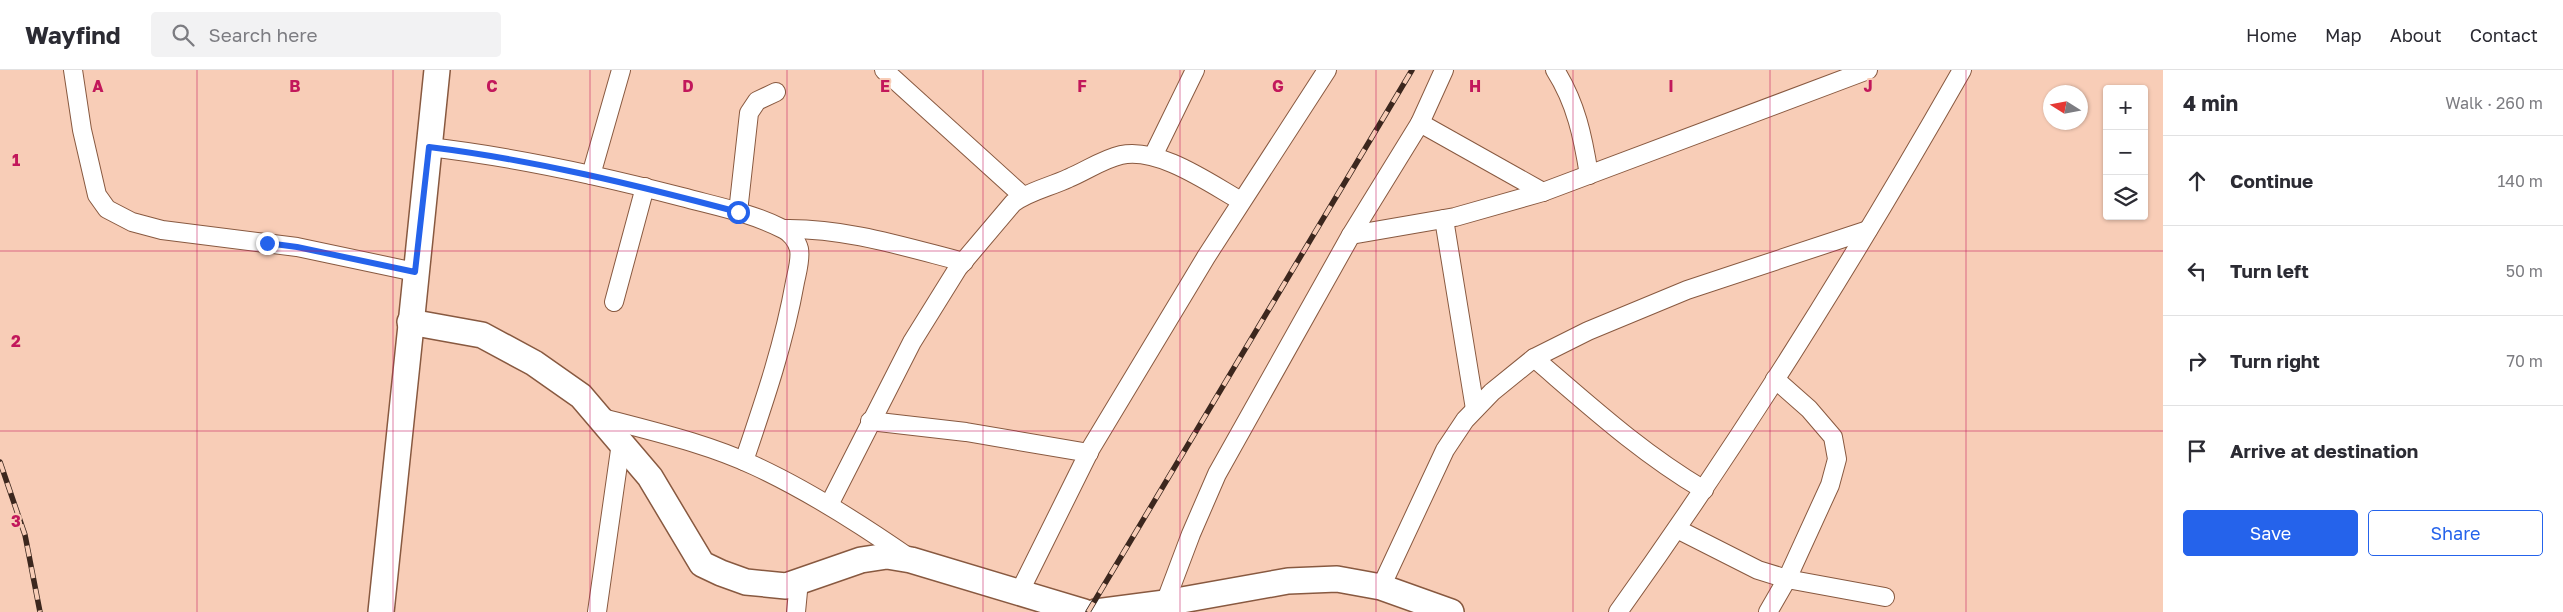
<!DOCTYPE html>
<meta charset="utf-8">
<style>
:root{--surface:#fff;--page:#f2f2f3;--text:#2b2b33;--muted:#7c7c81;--line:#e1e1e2;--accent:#2563eb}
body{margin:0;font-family:"Golos Text",sans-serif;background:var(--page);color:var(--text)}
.controls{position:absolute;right:15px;top:15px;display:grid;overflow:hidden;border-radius:5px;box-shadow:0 1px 4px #0004}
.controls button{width:45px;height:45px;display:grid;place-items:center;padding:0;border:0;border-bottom:1px solid var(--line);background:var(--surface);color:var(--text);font:25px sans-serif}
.compass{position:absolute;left:2043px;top:15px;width:45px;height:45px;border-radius:50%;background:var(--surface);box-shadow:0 1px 4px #0004;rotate:281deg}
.stop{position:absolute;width:15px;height:15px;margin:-11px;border:4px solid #2563eb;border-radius:50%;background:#fff}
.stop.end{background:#2563eb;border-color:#fff;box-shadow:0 1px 5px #0008}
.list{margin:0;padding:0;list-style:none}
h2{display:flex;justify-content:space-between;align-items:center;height:65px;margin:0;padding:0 20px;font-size:21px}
h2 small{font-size:16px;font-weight:400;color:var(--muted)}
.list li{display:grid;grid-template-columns:32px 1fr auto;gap:15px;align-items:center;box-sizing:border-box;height:90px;padding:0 20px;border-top:1px solid var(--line)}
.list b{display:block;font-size:19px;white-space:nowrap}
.list em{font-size:16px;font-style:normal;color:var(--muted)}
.actions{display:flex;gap:10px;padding:15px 20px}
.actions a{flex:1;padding:11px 0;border:1px solid var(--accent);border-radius:5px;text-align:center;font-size:18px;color:var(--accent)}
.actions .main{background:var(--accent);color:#fff}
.icon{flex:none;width:28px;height:28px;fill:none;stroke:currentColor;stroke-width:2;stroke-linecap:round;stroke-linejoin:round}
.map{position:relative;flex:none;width:2163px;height:542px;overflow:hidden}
header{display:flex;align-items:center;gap:30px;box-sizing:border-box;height:70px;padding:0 25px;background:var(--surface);border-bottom:1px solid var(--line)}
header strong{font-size:24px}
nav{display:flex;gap:28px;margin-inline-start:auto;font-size:18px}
.search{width:350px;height:45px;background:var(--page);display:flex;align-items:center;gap:12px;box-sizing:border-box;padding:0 18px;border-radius:5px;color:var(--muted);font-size:19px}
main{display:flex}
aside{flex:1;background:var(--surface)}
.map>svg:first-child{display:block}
</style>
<header>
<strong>Wayfind</strong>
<div class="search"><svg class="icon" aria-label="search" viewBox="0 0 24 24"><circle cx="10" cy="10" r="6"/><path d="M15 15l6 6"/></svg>Search here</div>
<nav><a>Home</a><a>Map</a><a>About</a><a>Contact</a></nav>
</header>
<main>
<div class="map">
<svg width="2163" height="542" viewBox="0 0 2163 542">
<rect width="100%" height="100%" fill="#f8cdb7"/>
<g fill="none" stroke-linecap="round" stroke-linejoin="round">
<defs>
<g id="street">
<path d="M73,0L82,60L97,125L107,139L132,152L162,160L297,177L415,202"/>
<path d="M884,0L1023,126"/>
<path d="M1555,0C1576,33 1583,67 1589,105"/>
<path d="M1420,53L1543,122"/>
<path d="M429,77C515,87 598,105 682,127C715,136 752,143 783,159C790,162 797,171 799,179C801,189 797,202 795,212C784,274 764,332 744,391"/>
<path d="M1153,86L1195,0"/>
<path d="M591,105L621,0"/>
<path d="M738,142L749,43L757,31L776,22"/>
<path d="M1444,149L1475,339"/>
<path d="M785,159C846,158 905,177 964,192"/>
<path d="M1351,165L1455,147L1543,122L1868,0"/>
<path d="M614,232L645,117"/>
<path d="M1534,288C1590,336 1640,382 1704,420"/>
<path d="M599,347C651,361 706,373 755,396C809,421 859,453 908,487"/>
<path d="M870,351L966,362L1089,383"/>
<path d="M829,435L912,272L958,198L1013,133C1029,121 1050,117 1069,108C1086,101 1103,89 1121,85C1159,77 1209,113 1241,131"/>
<path d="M1677,459L1758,500L1787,509L1885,527"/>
<path d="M1381,517L1445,380L1465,350L1492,322L1534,288L1588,261L1687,220L1868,160"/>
<path d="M1019,523L1091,378L1206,187L1327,0"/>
<path d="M1165,533L1191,464L1217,404L1351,165L1420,53L1444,0"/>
<path d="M597,542L621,373"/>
<path d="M796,542L799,511"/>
<path d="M1618,542C1743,368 1856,186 1962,0"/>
<path d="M1768,542L1787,509L1830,415L1837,389L1833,367L1809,339L1775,309"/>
</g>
<g id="secondary">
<path d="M410,252L482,265L534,293L581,326L650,407L702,494L721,503L746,512L786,516L861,490L887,486L911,490L1084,542"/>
<path d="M381,542C401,361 418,181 437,0"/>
<path d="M1096,542L1165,533L1288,511L1337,509L1381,517L1451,542"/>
</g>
</defs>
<use href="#street" stroke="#885940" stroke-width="20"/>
<use href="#secondary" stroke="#885940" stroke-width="28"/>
<use href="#street" stroke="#fff" stroke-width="18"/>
<use href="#secondary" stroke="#fff" stroke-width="25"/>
<defs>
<g id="rail">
<path d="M0,392L25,465L40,542"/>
<path d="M1088,542L1412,0"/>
</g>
</defs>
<use href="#rail" stroke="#3c271e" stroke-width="5.5"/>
<use href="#rail" stroke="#f8cdb7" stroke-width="4" stroke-dasharray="11" stroke-linecap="butt"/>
</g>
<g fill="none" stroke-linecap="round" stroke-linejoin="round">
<path stroke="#2563eb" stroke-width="6" d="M267,173L297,177L415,202L429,77C534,90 636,115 738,142"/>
</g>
<path fill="none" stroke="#c2185b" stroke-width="1" stroke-opacity="0.55" d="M197,0V542M393,0V542M590,0V542M787,0V542M983,0V542M1180,0V542M1376,0V542M1573,0V542M1770,0V542M1966,0V542M0,181H2163M0,361H2163"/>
<g font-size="16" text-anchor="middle" font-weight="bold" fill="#c2185b" stroke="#f8cdb7" stroke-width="4" stroke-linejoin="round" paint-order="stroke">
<text x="98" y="22">A</text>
<text x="295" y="22">B</text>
<text x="492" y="22">C</text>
<text x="688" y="22">D</text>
<text x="885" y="22">E</text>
<text x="1082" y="22">F</text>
<text x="1278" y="22">G</text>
<text x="1475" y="22">H</text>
<text x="1671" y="22">I</text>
<text x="1868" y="22">J</text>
<text x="16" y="96">1</text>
<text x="16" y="277">2</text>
<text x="16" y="457">3</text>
</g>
</svg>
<div class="controls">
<button>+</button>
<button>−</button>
<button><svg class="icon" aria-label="layers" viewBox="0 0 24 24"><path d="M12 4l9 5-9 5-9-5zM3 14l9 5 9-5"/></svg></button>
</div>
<svg class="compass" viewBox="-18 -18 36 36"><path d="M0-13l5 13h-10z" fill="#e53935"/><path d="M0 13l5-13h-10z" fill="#7c7c81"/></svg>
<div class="stop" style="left:738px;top:142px"></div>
<div class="stop end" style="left:267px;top:173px"></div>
</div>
<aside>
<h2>4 min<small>Walk · 260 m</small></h2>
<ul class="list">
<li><svg class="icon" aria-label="ahead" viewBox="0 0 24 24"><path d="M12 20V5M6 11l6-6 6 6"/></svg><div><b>Continue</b></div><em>140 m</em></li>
<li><svg class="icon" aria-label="left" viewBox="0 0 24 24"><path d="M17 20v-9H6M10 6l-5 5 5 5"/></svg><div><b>Turn left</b></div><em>50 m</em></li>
<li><svg class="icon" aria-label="right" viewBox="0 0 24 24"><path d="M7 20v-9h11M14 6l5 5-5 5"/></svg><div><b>Turn right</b></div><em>70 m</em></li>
<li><svg class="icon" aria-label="arrive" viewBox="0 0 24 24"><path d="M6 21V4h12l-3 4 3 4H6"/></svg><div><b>Arrive at destination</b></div></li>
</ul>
<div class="actions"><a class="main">Save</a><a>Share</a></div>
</aside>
</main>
